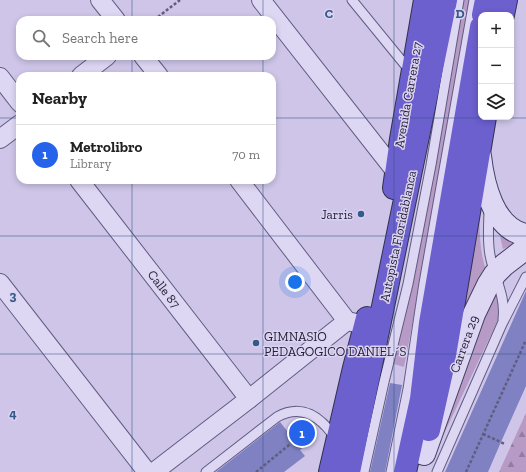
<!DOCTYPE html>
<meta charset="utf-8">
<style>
:root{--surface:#fff;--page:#f6f6f6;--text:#222;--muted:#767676;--line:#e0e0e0;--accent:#2563eb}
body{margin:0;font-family:"Zilla Slab",serif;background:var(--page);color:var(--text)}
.controls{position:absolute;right:12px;top:12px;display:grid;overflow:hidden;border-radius:8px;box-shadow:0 2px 6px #0003}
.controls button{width:36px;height:36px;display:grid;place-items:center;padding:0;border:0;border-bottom:1px solid var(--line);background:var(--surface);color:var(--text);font:20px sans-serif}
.you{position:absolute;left:295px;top:282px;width:14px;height:14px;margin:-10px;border:3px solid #fff;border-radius:50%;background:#1a73e8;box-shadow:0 0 0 6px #1a73e833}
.badge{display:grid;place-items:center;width:26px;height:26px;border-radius:50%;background:var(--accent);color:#fff;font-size:13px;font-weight:700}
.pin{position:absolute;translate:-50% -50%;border:2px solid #fff;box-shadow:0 1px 4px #0006}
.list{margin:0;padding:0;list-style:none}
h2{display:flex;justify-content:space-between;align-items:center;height:52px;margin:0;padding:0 16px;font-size:17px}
h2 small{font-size:13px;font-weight:400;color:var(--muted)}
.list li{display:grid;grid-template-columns:26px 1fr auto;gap:12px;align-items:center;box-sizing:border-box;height:60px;padding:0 16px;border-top:1px solid var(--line)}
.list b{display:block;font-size:15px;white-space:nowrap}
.list p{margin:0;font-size:13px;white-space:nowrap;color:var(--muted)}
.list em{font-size:13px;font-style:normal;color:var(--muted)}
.icon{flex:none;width:22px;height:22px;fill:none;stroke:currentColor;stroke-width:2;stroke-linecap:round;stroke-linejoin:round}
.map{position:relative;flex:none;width:526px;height:472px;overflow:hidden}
.search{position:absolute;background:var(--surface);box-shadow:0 2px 6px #0003;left:16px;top:16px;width:260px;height:44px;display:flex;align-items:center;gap:10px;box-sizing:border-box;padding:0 14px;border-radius:12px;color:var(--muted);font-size:15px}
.panel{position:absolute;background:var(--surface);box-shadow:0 2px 6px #0003;left:16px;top:72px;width:260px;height:112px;border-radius:12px}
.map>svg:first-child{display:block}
</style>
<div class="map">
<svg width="526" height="472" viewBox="0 0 526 472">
<defs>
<pattern id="forest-firs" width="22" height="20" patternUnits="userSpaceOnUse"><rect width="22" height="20" fill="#b79ac5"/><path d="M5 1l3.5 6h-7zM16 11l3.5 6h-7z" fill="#947da1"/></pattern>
</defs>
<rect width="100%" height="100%" fill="#cec5e8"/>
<g fill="#b79ac5">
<path d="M463,0H470L455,82L426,254L404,367L394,364L417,262Z"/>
<path d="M480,191C480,219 477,246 487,273C466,297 461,319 452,348Z"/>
<path d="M499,232L516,243L503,249Z"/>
<path d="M494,283C498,296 499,307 498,320L431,461Z"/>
</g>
<path fill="url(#forest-firs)" d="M526,413V472H499Z"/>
<g fill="#7f81c2">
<path d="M526,291V386L501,442L488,472H445Z"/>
<path d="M390,383L402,385L385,472H370Z"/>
<path d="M302,421L312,424L315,427L314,437L311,441L300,450L305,456L284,472H216L280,422L288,432Z"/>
</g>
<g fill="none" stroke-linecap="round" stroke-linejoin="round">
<defs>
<g id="lane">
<path d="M352,0L410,71"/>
<path d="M489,208C489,224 487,239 490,255C494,277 506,296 503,319"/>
<path d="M206,472L277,417C302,403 321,417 335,438"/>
<path d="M364,472L384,382L408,284L431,165L459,0"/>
<path d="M391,472L408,389L424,283L474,0"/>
<path d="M437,472L502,324L526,277"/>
</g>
<g id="street">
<path d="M100,0L116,20"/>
<path d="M261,0L396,172"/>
<path d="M143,56L159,76"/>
<path d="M81,76L107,56"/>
<path d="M0,77L20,103"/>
<path d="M0,139L20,124"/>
<path d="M79,180L249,399"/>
<path d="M239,180L347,321"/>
<path d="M0,283L147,472"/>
<path d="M154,472L249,399L347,321L365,325"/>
</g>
<g id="secondary">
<path d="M480,156C483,183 493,229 526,235"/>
<path d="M424,454L474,314L488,285L495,274L504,265L526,248"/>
</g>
<g id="highway">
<path d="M483,15L486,0"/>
<path d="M503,15L506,0"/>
<path d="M394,188L401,139L425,0"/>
<path d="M429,430L443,367L485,117"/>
<path d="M330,472L354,368L367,318"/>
<path d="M349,472L446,0"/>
<path d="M405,472L421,399L430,323L481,27"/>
</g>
</defs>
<use href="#lane" stroke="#605d81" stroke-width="11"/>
<use href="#street" stroke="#605d81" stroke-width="20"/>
<use href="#secondary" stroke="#424063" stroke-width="24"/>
<use href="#highway" stroke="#31314f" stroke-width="24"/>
<g stroke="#605d81" stroke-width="2.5" stroke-dasharray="3 2" stroke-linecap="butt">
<path d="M154,20L180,0"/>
<path d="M483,434L505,444"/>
<path d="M256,472L300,436"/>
<path d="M466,472L526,340"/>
</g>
<use href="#lane" stroke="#ded7f4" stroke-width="9"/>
<use href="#street" stroke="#ded7f4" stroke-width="18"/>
<use href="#secondary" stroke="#ded7f4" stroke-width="22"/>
<use href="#highway" stroke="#6c5fce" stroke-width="22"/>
</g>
<path fill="none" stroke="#345a89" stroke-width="1" stroke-opacity="0.55" d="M132,0V20M263,0V20M394,0V472M132,56V76M263,56V76M0,118H20M272,118H526M132,180V472M263,180V472M0,236H526M0,354H526"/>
<g fill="#345a89" stroke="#dbd3f1" stroke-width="1.5">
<circle cx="361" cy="214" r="4"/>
<circle cx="256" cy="343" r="4"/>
</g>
<g text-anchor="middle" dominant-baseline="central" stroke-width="3" stroke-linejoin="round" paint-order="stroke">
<g font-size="13" fill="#201f33" stroke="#dbd3f1">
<text transform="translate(408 95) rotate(-80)">Avenida Carrera 27</text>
<text transform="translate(398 236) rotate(-78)">Autopista Floridablanca</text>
<text transform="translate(164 289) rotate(52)">Calle 87</text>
<text transform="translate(464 344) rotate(-70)">Carrera 29</text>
</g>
<g font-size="13" fill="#201f33" stroke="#dbd3f1" text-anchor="end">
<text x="353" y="214">Jarris</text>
<text x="264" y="336" text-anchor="start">GIMNASIO<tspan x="264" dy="15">PEDAGOGICO DANIEL´S</tspan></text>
</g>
</g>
<g font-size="13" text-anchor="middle" font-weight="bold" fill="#345a89" stroke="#dbd3f1" stroke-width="3" stroke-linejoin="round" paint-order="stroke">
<text x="329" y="18">C</text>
<text x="460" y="18">D</text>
<text x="13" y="300">3</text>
<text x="13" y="418">4</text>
</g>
</svg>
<div class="controls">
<button>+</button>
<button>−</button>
<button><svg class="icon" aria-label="layers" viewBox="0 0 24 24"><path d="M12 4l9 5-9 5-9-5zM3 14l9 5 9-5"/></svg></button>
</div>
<div class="you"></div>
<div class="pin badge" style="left:302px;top:433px">1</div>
<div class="search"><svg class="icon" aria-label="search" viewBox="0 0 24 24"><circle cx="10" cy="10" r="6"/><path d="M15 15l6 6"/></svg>Search here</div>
<section class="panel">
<h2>Nearby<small></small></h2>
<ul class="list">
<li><span class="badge">1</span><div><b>Metrolibro</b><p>Library</p></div><em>70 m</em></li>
</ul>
</section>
</div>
